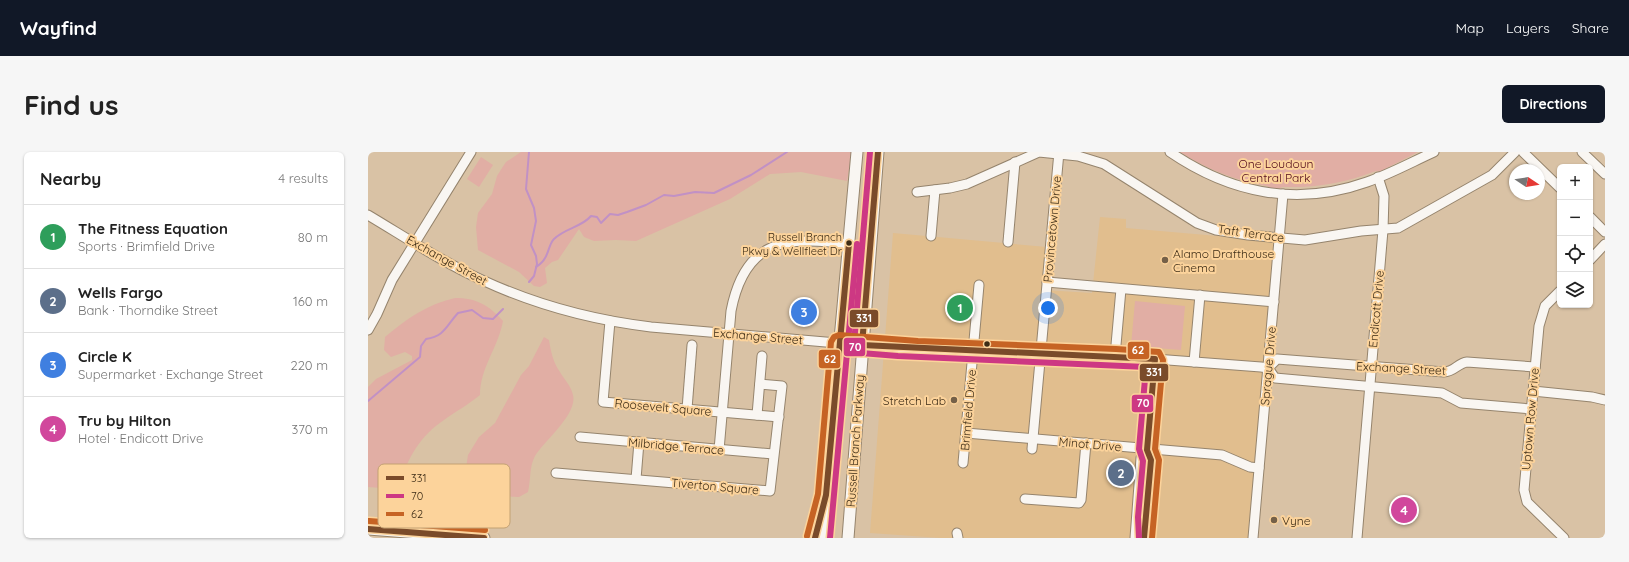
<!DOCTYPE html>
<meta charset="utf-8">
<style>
:root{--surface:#fff;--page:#f6f6f6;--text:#222;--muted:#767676;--line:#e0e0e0;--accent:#111827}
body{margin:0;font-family:Quicksand,sans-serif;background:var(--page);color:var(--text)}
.controls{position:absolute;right:12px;top:12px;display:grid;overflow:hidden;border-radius:6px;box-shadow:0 1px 3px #0004}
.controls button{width:36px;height:36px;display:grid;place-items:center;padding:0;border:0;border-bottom:1px solid var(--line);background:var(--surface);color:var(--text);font:20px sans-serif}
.compass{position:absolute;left:1141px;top:12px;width:36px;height:36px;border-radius:50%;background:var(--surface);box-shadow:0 1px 3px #0004;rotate:102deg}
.you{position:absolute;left:680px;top:156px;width:14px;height:14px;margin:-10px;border:3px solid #fff;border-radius:50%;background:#1a73e8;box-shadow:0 0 0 6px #1a73e833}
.badge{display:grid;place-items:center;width:26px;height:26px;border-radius:50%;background:var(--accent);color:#fff;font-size:13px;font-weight:700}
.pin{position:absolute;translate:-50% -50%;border:2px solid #fff;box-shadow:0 1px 4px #0006}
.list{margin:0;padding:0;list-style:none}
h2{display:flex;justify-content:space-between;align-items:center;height:52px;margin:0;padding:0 16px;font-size:17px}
h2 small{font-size:13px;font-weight:400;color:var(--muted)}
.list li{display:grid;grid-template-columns:26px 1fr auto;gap:12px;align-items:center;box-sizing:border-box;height:64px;padding:0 16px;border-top:1px solid var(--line)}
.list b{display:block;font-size:15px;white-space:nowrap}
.list p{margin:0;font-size:13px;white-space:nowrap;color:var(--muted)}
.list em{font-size:13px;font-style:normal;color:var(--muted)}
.icon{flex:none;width:22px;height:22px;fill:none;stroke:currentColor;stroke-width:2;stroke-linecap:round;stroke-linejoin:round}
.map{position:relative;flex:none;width:1237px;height:386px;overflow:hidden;border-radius:6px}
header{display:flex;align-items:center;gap:24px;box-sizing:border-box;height:56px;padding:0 20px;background:var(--accent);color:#fff}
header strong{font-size:19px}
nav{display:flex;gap:22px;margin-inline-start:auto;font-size:14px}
.intro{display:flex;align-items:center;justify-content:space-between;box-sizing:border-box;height:96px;padding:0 24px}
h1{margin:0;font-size:28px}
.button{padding:10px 18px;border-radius:6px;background:var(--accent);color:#fff;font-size:14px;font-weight:700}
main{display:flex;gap:24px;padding:0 24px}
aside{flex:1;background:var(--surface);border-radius:6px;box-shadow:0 1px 3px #0004}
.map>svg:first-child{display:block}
</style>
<header>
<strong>Wayfind</strong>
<nav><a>Map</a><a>Layers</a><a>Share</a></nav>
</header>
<div class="intro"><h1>Find us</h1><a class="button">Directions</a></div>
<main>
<aside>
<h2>Nearby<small>4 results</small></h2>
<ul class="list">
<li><span class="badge" style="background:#2e9e5b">1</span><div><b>The Fitness Equation</b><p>Sports · Brimfield Drive</p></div><em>80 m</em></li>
<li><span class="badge" style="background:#5c6f8a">2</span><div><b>Wells Fargo</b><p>Bank · Thorndike Street</p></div><em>160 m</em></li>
<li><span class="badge" style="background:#3f7fe0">3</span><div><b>Circle K</b><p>Supermarket · Exchange Street</p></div><em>220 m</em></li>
<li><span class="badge" style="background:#d1479c">4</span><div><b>Tru by Hilton</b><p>Hotel · Endicott Drive</p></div><em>370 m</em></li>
</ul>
</aside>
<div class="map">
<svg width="1237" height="386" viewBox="0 0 1237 386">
<rect width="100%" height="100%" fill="#d9c2a5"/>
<path fill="#e1be8e" d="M732,65L758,67V76L906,89L881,386H573L502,381L525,81L679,95L676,138L724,141Z"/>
<g fill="#e1aea4">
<path d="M153,0H484L479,29L433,20L402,22L362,47L268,89L248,88L226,89L216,85L211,77L190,108L184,110L177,116L179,131L172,135L166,134L151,120L110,98L108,75L110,61L124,42L129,24L134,16L138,10Z"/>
<path d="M812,0H1050L1011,20L1008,19C977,31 947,36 914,35L911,37L901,36L899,34C868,29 839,17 812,0Z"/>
<path d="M113,5L125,13L111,35L99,27Z"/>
<path d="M87,146C108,146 121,153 135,169C130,196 112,216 112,243C100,253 88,259 76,268C53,283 39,306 32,333L26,337L0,335V235L8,227L44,208V204L37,200L23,205L16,198L17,185C38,167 60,152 87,146Z"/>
<path d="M767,149L817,154L813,198L763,194Z"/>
<path d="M176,185L181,188C183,200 185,210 192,220C196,227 203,234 205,243C210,262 175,290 167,304C161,315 163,328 160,340L151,345L96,342L92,340L90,333L98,316L100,303L111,285L127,271L153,223L161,214Z"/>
</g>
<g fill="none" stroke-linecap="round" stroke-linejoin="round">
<g stroke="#c191c5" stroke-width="2">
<path d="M161,0L158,37L166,56L168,69L163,93L168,104L169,112L166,124L161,130"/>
<path d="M168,115C171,113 175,110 177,106C181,100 181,92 186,87C197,76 214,75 223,64L229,65L233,71L242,62L250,63L259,60L278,53L296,43L306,44L327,40L346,41L383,23L419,0"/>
<path d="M0,249L52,205L53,194L58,187C77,184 78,174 90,161L104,158L115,166L125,167L135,157"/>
</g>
<defs>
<g id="minor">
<path d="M802,0C862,41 929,55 999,30C1022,22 1044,10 1066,0"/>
<path d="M1155,0L1192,36"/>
<path d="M1214,0L1237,22"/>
<path d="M549,40L582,36L599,32L671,0L710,4L736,12L829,71L848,78L880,83L937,88L993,79L1030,76L1124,23L1147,0"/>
<path d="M0,63C37,85 74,110 114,128C168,153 224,168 283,175L550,198L747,204L893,215L900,216L907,226L1074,241L1093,251L1163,257"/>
<path d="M1222,65L1237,80"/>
<path d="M563,84L567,38"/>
<path d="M640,90L647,10"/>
<path d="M1222,108L1237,92"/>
<path d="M679,130L906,150"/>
<path d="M1192,139L1177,154L1171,174L1156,338L1159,350L1196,386"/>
<path d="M242,169L235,250L411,265"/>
<path d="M0,178L9,162L24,128L103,0"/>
<path d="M747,204L753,137"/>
<path d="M826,210L832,143"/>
<path d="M900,216L909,207L1076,220C1086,220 1090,211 1099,210L1167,215"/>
<path d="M1165,239L1224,245L1237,248"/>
<path d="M319,257L324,193"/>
<path d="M389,263L394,204"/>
<path d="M598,281L854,303L882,315L891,316"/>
<path d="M212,285L405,302"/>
<path d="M664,297L691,0"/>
<path d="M351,298L363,159C377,87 418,84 481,92"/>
<path d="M595,311L611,133"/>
<path d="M188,321L402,339L414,234L392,232"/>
<path d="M268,327L271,290"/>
<path d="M657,347L711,351L713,348L718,291"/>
<path d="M589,381L590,386"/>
<path d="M767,386L773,306L779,298"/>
<path d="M776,386L783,308L779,298L787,207"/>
<path d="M885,386L915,42"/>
<path d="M989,386L1015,78L1016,44L1010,25"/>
</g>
<g id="major">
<path d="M0,377L116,386"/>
<path d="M454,386L489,0"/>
<path d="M480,386L510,0"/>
</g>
</defs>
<use href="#minor" stroke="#95846d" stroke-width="11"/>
<use href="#major" stroke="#95846d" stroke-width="13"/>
<use href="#minor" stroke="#f9f6f2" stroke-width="9"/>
<use href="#major" stroke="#f9f6f2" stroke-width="11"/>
<defs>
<g id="bus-1">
<path d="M510,0L494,193L787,207L779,298L783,308L776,386"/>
<path d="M0,377L116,386"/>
<path d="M447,386L458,343L481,91"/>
</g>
<g id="bus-2">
<path d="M502,0L486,192L487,198L493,201L530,204L778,215L771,297L775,309L770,365L771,386"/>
<path d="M462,386L489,92"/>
</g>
<g id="bus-3">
<path d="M1,369L117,378"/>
<path d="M439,384L450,342L463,190L466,185L471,183L550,189L748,197L791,200L795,208L787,297L791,308L784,386"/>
</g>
</defs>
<use href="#bus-1" stroke="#fcd39b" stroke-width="9"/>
<use href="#bus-2" stroke="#fcd39b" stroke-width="9"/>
<use href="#bus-3" stroke="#fcd39b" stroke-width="9"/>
<use href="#bus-1" stroke="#7a4b2a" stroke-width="6"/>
<use href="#bus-2" stroke="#cd3883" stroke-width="6"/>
<use href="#bus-3" stroke="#c66324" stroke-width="6"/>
</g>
<g fill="#3d2c16" stroke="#fcd39b" stroke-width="1.5">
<circle cx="481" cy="91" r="3.5"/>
<circle cx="619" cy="192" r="3.5"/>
</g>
<g fill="#746048" stroke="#fcd39b" stroke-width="1.5">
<circle cx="797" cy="108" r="4"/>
<circle cx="586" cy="248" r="4"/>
<circle cx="906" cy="368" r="4"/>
</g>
<g text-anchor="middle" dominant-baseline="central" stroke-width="4" stroke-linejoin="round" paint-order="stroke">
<g font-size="11" fill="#3d2c16" stroke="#fcd39b" text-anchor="end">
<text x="474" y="85">Russell Branch<tspan x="474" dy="14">Pkwy &amp; Wellfleet Dr</tspan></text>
</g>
<g font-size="12" fill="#51091a" stroke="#fcd39b">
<text x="908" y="11">One Loudoun<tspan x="908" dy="14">Central Park</tspan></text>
</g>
<g font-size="12" fill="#3d2c16" stroke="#fcd39b">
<text transform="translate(684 77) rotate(-85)">Provincetown Drive</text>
<text transform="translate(883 81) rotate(8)">Taft Terrace</text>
<text transform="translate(79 108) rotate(29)">Exchange Street</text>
<text transform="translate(1008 157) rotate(-85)">Endicott Drive</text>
<text transform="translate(390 184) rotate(5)">Exchange Street</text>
<text transform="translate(900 214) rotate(-85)">Sprague Drive</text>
<text transform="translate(1033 216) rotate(3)">Exchange Street</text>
<text transform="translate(295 255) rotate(5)">Roosevelt Square</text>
<text transform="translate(600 258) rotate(-85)">Brimfield Drive</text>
<text transform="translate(1162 267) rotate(-85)">Uptown Row Drive</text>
<text transform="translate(487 289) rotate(-86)">Russell Branch Parkway</text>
<text transform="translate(722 292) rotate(5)">Minot Drive</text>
<text transform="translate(308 294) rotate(5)">Milbridge Terrace</text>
<text transform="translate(347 334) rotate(5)">Tiverton Square</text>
</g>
<g font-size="12" fill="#3d2c16" stroke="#fcd39b" text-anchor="start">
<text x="805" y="101">Alamo Drafthouse<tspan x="805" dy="14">Cinema</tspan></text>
<text x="578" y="248" text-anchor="end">Stretch Lab</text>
<text x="914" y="368">Vyne</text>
</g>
</g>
<rect x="10" y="312" width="132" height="64" rx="6" fill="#fcd39b" stroke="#c3a173" stroke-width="1"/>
<rect x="18" y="324" width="18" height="4" fill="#7a4b2a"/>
<rect x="18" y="342" width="18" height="4" fill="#cd3883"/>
<rect x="18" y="360" width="18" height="4" fill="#c66324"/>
<g font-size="11" fill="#3d2c16">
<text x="43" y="330">331</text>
<text x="43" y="348">70</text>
<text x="43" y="366">62</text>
</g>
<g stroke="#fcd39b" stroke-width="1.5">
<rect x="481" y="157" width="30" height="19" rx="4" fill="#7a4b2a"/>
<rect x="475" y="185" width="23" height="20" rx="4" fill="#cd3883"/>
<rect x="759" y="189" width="23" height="19" rx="4" fill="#c66324"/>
<rect x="450" y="197" width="23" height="20" rx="4" fill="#c66324"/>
<rect x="771" y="211" width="30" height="19" rx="4" fill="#7a4b2a"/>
<rect x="763" y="242" width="23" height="19" rx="4" fill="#cd3883"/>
</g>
<g font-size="11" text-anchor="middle" font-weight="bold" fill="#fff">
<text x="496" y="170">331</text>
<text x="487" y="199">70</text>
<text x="770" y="202">62</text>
<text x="462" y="211">62</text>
<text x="786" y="224">331</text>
<text x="775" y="255">70</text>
</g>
</svg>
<div class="controls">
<button>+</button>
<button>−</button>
<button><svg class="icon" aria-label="locate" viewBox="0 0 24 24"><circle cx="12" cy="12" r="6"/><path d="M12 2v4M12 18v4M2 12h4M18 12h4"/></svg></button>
<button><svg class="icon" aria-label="layers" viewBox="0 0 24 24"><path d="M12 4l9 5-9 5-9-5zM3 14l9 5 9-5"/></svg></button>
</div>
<svg class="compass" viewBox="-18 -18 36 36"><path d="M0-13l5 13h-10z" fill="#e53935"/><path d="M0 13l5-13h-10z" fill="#767676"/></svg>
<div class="you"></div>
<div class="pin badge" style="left:592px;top:156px;background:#2e9e5b">1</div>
<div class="pin badge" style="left:753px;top:321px;background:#5c6f8a">2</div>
<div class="pin badge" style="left:436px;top:160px;background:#3f7fe0">3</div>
<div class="pin badge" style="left:1036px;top:358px;background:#d1479c">4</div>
</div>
</main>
